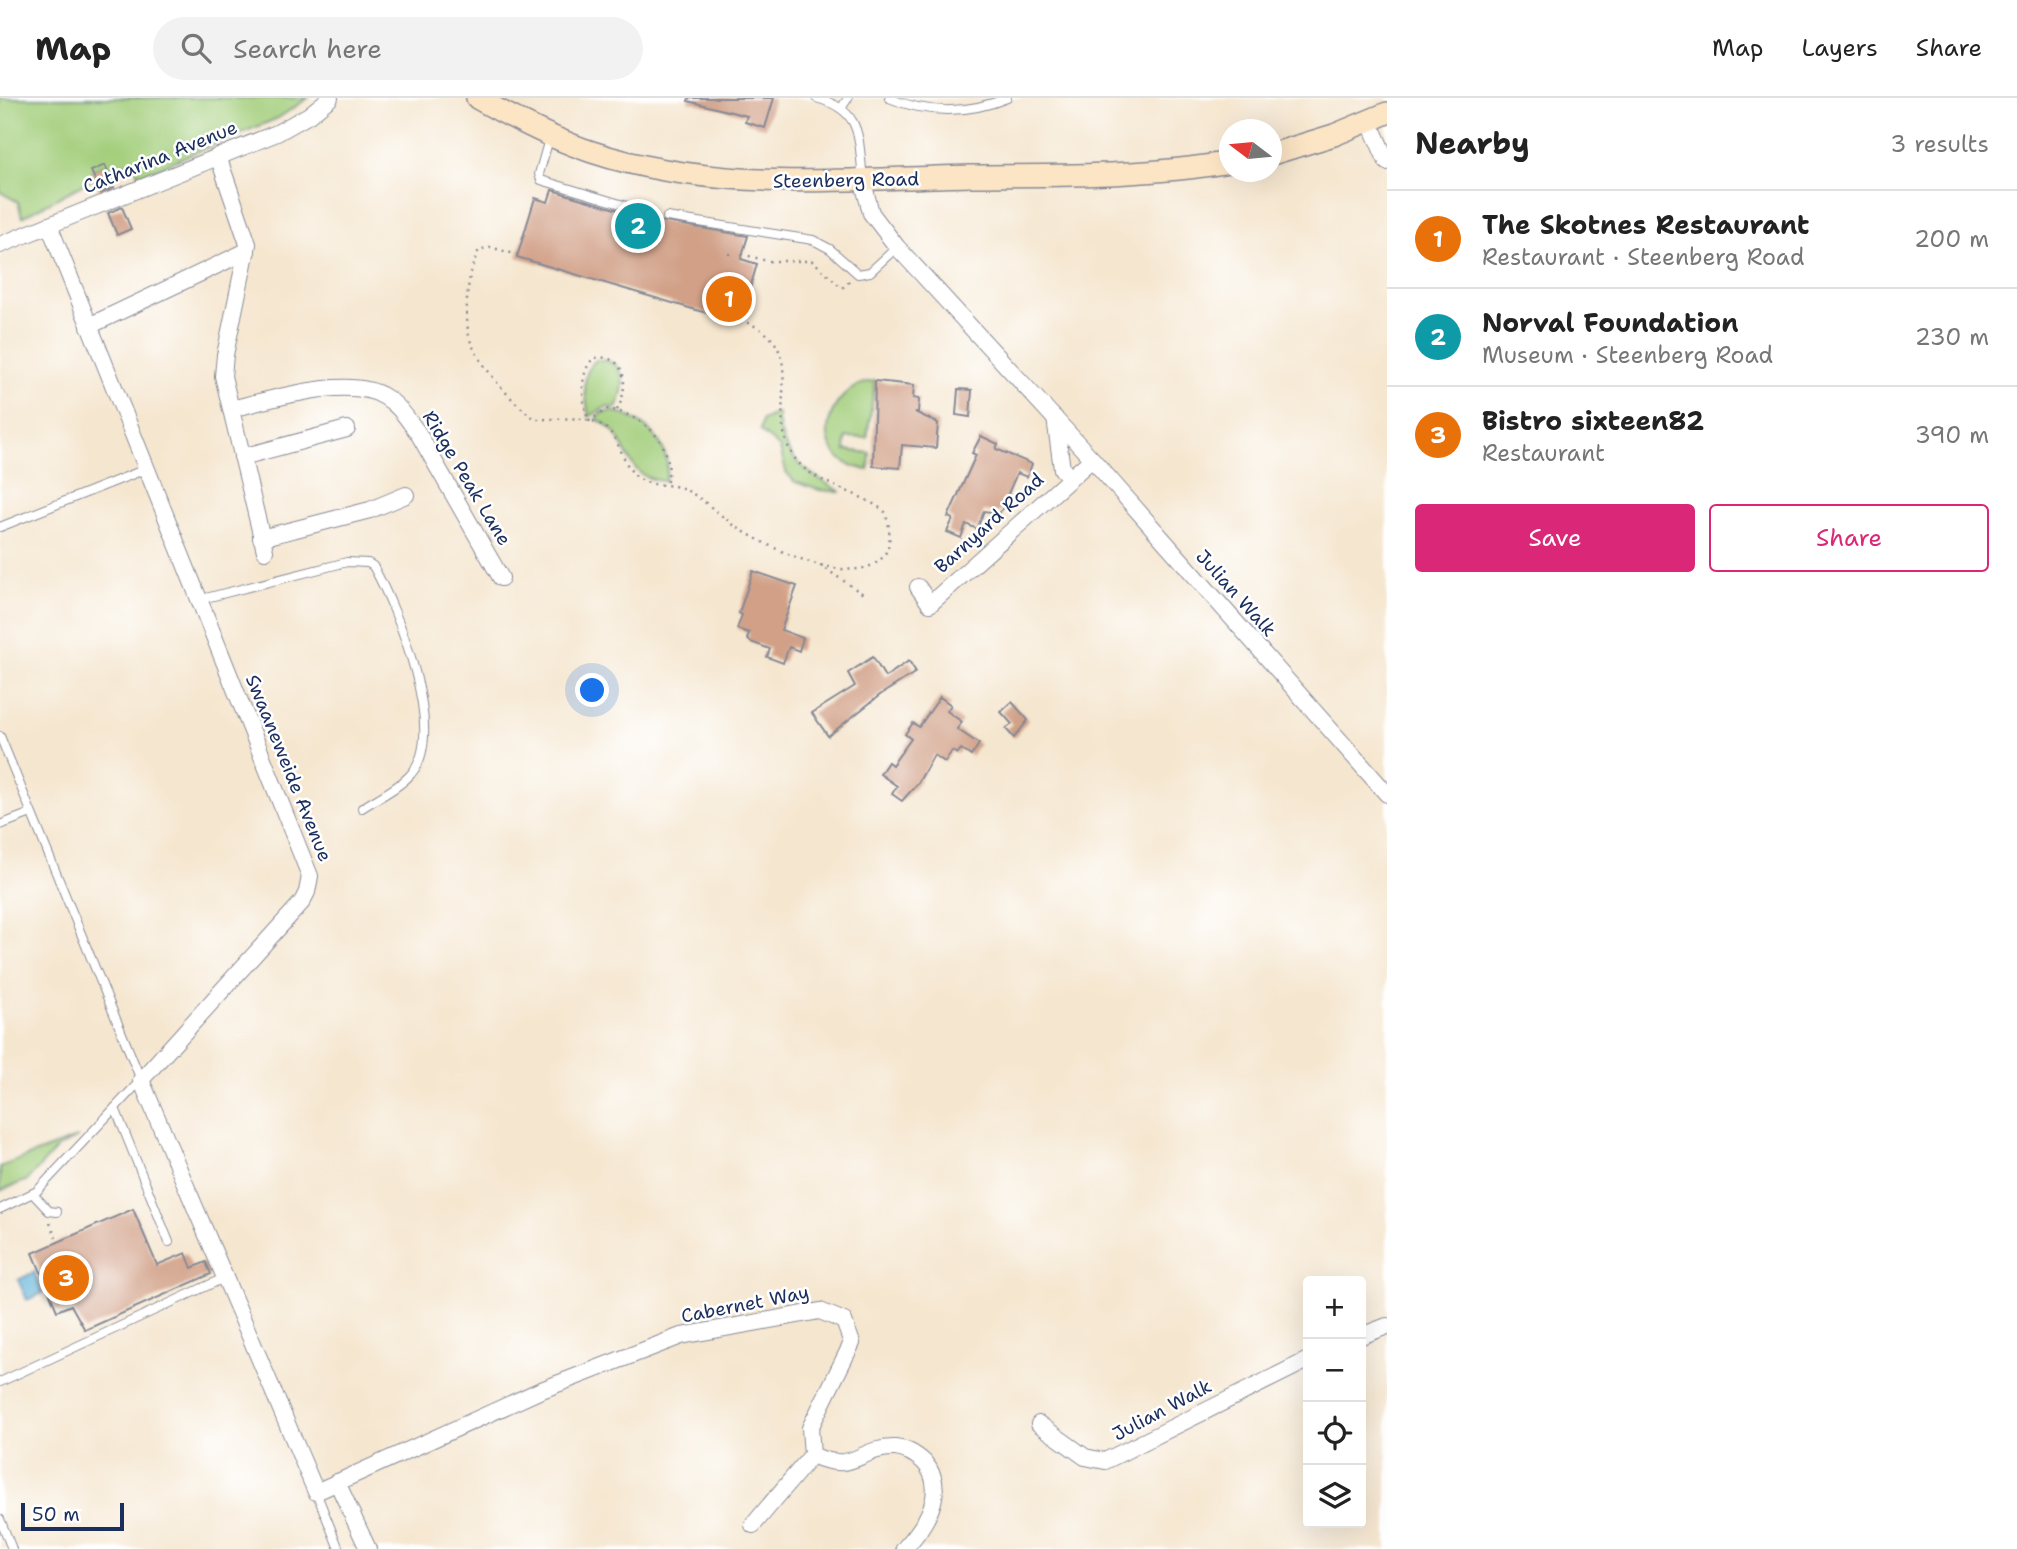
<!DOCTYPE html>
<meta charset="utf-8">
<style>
:root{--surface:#fff;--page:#f2f2f2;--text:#222;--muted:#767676;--line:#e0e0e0;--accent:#db2777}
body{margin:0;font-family:"Shantell Sans",sans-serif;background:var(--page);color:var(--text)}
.controls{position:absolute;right:21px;bottom:21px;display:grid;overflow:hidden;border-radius:7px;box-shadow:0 7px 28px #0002}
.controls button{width:63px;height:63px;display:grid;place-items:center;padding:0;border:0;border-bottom:2px solid var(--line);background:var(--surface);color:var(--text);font:35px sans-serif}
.compass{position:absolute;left:1219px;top:21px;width:63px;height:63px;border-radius:50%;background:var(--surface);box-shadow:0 7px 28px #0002;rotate:286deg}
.scale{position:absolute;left:21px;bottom:18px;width:103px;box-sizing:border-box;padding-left:7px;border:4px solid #1b2f5e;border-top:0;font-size:19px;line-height:24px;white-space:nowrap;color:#1b2f5e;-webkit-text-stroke:5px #fff;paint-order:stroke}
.you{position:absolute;left:593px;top:593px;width:24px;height:24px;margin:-18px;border:5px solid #fff;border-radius:50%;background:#1a73e8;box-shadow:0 0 0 10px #1a73e833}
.badge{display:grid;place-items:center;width:46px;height:46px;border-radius:50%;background:var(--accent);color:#fff;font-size:23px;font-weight:700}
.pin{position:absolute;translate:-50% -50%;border:4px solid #fff;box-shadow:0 2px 7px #0006}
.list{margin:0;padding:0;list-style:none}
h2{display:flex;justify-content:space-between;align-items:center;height:91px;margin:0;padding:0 28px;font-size:30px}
h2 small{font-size:23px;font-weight:400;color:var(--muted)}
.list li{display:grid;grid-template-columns:46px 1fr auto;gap:21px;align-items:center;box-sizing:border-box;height:98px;padding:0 28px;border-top:2px solid var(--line)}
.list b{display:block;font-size:26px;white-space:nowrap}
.list p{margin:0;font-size:23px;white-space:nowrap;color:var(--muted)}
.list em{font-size:23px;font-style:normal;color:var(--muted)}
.actions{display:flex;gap:14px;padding:21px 28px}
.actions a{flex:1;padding:16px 0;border:2px solid var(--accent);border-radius:7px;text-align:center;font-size:24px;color:var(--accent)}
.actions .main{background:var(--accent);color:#fff}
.icon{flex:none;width:38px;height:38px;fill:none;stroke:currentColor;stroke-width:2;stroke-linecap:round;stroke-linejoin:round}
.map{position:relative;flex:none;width:1387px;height:1451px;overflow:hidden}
header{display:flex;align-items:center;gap:42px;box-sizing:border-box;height:98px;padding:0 35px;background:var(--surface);border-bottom:2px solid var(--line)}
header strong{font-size:33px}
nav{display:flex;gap:38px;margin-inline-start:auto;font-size:24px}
.search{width:490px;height:63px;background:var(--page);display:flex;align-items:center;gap:18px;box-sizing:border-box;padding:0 24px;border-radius:38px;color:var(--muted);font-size:26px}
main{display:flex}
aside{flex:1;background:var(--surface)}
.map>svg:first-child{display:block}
</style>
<header>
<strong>Map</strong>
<div class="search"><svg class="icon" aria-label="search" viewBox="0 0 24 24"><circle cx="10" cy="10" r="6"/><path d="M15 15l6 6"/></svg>Search here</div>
<nav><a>Map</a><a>Layers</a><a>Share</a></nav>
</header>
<main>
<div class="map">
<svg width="1387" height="1451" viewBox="0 0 1387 1451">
<rect width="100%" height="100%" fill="#fff"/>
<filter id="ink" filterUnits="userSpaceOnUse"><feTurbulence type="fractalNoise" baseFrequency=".0143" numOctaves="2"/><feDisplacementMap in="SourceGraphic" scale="14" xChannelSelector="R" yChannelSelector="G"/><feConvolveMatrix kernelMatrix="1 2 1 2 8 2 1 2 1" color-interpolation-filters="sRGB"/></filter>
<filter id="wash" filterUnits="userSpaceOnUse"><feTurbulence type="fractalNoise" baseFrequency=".00686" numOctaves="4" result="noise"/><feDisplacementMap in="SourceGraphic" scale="28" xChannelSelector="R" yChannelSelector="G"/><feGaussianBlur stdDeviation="1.57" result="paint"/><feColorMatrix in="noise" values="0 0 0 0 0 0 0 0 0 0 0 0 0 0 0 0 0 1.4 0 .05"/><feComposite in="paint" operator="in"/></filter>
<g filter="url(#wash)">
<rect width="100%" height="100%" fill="#f5e6cf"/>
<g fill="#a3ce7a" stroke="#5f7e6c" stroke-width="2">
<path d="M0,0H308L278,20L139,78L133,63L107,74L104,67L92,72L95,80L22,119L18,104L0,94Z"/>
<path d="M596,262C627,260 627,289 616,310L606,309L589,319C586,301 579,275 596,262Z"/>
<path d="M875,283L867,340L846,339L845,352L870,355L869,372C799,362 830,285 875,283Z"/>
<path d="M612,313C644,321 675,347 665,383C620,382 633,337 596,321L601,315Z"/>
<path d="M778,315C779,359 807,374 841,394L819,392L795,384L786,374L780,350L760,333L762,322Z"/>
<path d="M78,1039L55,1052L28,1082L0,1093V1069Z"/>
</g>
<path fill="#5ab1d7" stroke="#3a709a" stroke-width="2" d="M34,1174L43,1195L27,1202L18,1182Z"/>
<g id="blocks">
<g fill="#d1a087">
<path d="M689,0H774L765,30L745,24L747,18L688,3Z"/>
<path d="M105,67L114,90L101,95L91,73Z"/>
<path d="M552,92L648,121L748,138L741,161L757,166L740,225L517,159L535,100L548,104Z"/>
<path d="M122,109L131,131L117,137L108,115Z"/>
<path d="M875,283L914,287L913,300L919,301L918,314H915L938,325L936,350L902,347L900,370L873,368Z"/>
<path d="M958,291L972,292L970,319L956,317Z"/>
<path d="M981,338L998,346L996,351L1032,366L1027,379L1017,375L1007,398L1011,404L998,415L984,413L977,431L966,426L961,440L947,434L953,421L948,419L976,357L972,355Z"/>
<path d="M753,473L797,488L781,532L803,540L799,553L789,549L783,565L767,559L770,551L751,544L747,541L749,535L737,531L742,517L739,515Z"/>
<path d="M873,559L885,579L909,563L916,574L880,597L828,638L812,615L855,588L848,575Z"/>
<path d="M940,599L951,607L947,613L962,624L957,631L979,646L971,658L961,651L957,656L952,653L945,664L934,657L918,685L902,703L892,696L897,688L880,676L888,664L892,667L911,641L905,636L913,625L919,629Z"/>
<path d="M1012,604L1028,622L1014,640L1006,631L1012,626L1001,614Z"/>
<path d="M133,1111L157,1167L186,1155L192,1170L206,1164L211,1176L85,1232L71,1207L57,1213L33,1155Z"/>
</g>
</g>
</g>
<g filter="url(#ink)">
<use href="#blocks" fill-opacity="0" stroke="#888a96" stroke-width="2"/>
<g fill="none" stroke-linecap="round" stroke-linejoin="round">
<defs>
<g id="service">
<path d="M816,0C863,12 858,39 863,81"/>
<path d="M889,0C927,16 968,16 1007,0"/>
<path d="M842,9L848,0"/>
<path d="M549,41L539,76L541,82L650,115"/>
<path d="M667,119L813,142L830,151L858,176L870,174L897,149"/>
<path d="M0,429L146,371"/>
<path d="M198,502L347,464L368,465L373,468C397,511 448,635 411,676C399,690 377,700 362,710"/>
<path d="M0,638L141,982L37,1093L0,1111"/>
<path d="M0,727L31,715"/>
<path d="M115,1010L169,1144"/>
<path d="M33,1096L49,1113L57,1114"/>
<path d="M0,1284L224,1180"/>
<path d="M316,1394L339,1451"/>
<path d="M0,1421L12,1451"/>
</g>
<g id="minor">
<path d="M1369,23L1387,64"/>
<path d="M218,58L248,146L225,257L223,278L265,453"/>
<path d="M863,84L871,115L897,149L1092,361L1387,696"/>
<path d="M49,127L310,778L307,794L302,804L141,982L316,1394L539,1293L681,1238L820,1213L844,1223L852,1245L810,1330L812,1357C856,1377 858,1349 895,1350C907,1351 915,1356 924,1364C949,1392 925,1428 904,1451"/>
<path d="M0,147L277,35L309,17L330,0"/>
<path d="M89,228L247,153"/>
<path d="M231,311C270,302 350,276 385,299C399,307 408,322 418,335L501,480"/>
<path d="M1055,320L1062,371L1070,379"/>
<path d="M242,359L347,331"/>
<path d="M261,440L370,412L406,397"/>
<path d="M918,489L930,506L1092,361"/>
<path d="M1361,1238L1387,1228"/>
<path d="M1039,1326L1085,1359L1105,1363L1308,1262"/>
<path d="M337,1384L368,1451"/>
<path d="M753,1427L812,1357"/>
</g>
<g id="secondary">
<path d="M477,0C514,21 552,41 592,54C716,95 843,81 970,78C1056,77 1145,79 1230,64"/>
<path d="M1272,56L1334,37L1387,15"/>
</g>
</defs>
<use href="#service" stroke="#888a96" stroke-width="10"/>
<use href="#minor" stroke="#888a96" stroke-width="18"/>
<use href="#secondary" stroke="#888a96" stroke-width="24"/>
<g stroke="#888a96" stroke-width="2.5" stroke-dasharray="2 5" stroke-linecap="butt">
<path d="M742,156L767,163H813L842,190L850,183"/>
<path d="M518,157L490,149L479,152C467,175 464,212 469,238C474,261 515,309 536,321C555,322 583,317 600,326C623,338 620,369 640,381C653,390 672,384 686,392C705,402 720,418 738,430C768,449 852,492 882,460C893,447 890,429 885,414C859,392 814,388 794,359C761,311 817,247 740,222"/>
<path d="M729,157L730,153"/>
<path d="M617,312C629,291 628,255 594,260C578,274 582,306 589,323L608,311C644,317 678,348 666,386"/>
<path d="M820,467L863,496"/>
<path d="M50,1125L58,1145"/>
</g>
<use href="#service" stroke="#fff" stroke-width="8"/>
<use href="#minor" stroke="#fff" stroke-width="16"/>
<use href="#secondary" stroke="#fce5c4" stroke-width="21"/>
</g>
</g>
<g text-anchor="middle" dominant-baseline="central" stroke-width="5" stroke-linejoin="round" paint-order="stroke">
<g font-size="19" fill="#1b2f5e" stroke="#fff">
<text transform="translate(160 59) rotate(-22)">Catharina Avenue</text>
<text transform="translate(846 82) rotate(-1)">Steenberg Road</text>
<text transform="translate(467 380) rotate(59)">Ridge Peak Lane</text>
<text transform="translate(989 425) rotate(-42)">Barnyard Road</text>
<text transform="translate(1236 495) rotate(48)">Julian Walk</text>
<text transform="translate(289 670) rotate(68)">Swaaneweide Avenue</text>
<text transform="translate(745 1206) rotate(-11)">Cabernet Way</text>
<text transform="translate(1162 1312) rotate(-28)">Julian Walk</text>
</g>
</g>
</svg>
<div class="controls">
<button>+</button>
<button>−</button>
<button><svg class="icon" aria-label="locate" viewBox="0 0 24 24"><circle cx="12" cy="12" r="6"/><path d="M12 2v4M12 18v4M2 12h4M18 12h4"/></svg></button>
<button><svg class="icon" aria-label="layers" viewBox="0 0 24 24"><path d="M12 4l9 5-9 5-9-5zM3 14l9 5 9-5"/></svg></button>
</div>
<svg class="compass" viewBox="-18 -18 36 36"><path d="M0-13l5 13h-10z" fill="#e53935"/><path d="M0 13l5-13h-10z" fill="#767676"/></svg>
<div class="scale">50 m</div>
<div class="you"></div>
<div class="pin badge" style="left:729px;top:201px;background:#e8710a">1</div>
<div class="pin badge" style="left:638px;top:128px;background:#0f9aa8">2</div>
<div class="pin badge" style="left:66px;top:1180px;background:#e8710a">3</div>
</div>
<aside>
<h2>Nearby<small>3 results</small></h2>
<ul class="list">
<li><span class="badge" style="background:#e8710a">1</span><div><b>The Skotnes Restaurant</b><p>Restaurant · Steenberg Road</p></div><em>200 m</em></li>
<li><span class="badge" style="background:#0f9aa8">2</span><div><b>Norval Foundation</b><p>Museum · Steenberg Road</p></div><em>230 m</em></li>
<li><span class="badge" style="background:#e8710a">3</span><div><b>Bistro sixteen82</b><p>Restaurant</p></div><em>390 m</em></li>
</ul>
<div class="actions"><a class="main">Save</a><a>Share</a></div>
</aside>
</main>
